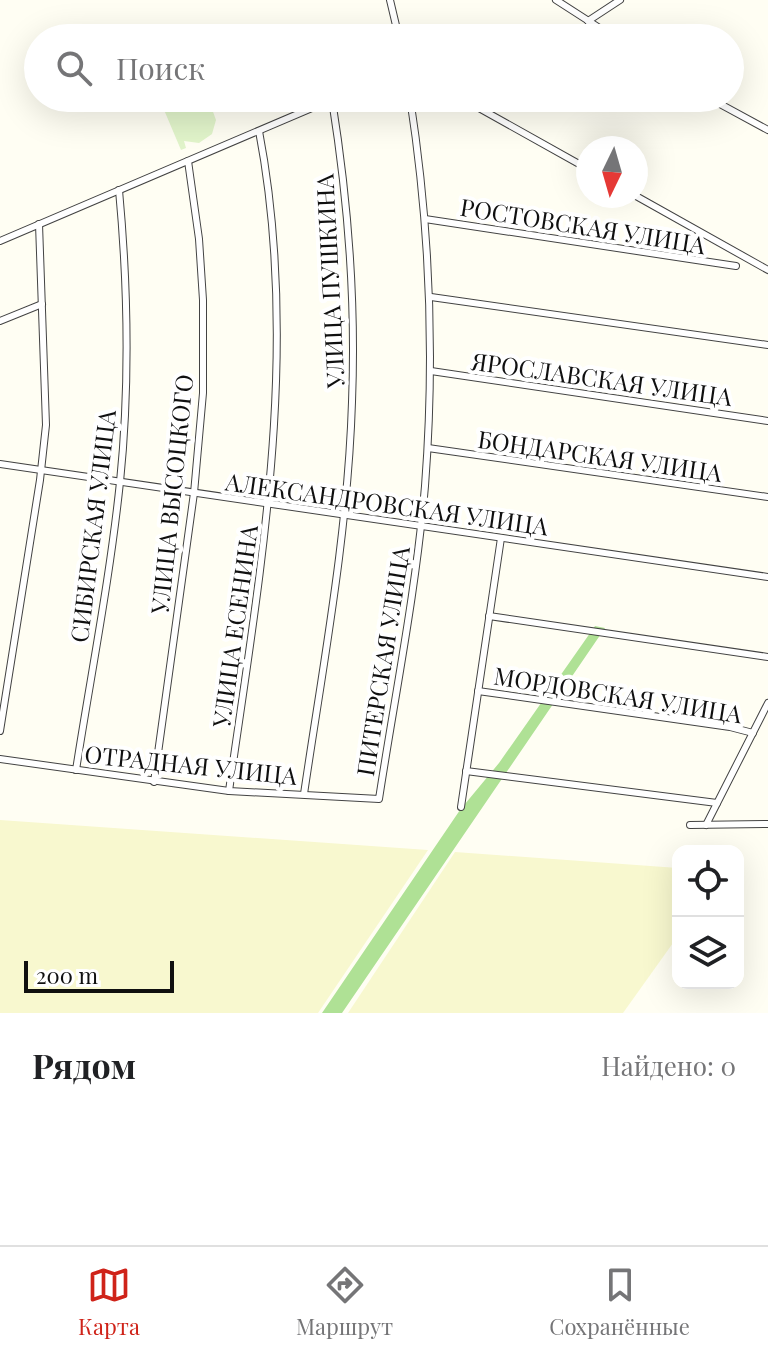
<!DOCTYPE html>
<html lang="ru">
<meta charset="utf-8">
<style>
:root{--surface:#fff;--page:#f6f6f6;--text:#202124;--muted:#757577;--line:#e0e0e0;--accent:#cf2319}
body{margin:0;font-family:"Playfair Display",serif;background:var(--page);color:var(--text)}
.controls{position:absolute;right:24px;bottom:24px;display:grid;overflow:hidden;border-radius:16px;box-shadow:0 8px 32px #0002}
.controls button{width:72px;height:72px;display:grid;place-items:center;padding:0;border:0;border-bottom:2px solid var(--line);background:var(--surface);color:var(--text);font:40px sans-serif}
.compass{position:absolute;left:576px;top:136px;width:72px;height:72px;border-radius:50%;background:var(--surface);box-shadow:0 8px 32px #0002;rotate:185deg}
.scale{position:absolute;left:24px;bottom:20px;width:150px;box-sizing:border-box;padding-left:8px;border:4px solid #101010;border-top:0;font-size:22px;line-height:28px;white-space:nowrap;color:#101010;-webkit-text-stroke:6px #fff;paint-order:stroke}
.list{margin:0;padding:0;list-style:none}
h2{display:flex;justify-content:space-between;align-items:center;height:104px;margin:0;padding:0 32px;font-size:34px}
h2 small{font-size:26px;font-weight:400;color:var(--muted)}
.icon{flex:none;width:44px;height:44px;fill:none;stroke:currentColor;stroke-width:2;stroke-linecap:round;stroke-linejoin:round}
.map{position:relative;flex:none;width:768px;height:1013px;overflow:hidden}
.search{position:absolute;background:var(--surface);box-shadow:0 8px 32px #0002;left:24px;right:24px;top:24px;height:88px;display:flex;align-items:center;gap:20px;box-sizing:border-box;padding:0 28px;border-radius:44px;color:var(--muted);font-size:30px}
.sheet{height:232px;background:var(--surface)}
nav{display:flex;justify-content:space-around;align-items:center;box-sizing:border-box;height:112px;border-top:2px solid var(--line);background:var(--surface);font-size:22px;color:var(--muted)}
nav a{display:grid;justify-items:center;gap:4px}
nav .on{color:var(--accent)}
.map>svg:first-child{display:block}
</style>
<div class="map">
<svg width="768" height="1013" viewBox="0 0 768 1013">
<rect width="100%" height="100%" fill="#fffef3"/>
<g fill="#f8f8cf">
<path d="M0,820L428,850L318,1013H0Z"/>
<path d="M455,852L678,868V936L623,1013H348Z"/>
</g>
<path fill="#afe195" d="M595,626L605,628L342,1013H322L460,810L499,763Z"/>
<path fill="#e1f4ca" d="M159,98H208L216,120L212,134L199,143L184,141L186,148L181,150Z"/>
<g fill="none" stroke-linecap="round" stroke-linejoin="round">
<defs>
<g id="minor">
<path d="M390,0L399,38"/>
<path d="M556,0L615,38"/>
<path d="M588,21L620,0"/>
<path d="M461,98L588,169"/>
<path d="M709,98L768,130"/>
<path d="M636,196L768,270"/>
<path d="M425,219L736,266"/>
<path d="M0,241L333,99"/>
<path d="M431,297L768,345"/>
<path d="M0,321L42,304"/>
<path d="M431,371L768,421"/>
<path d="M428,448L768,497"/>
<path d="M0,464L768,577"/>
<path d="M489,616L768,657"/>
<path d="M478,691L730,727L753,733"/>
<path d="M0,731L40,480L46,425L39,224"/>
<path d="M0,759L229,791L379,799C395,695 416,591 425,486C435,356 430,227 410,98"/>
<path d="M76,770C91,674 110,578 120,482C130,384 128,287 119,190"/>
<path d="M466,771L717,803"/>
<path d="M154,782L194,493L203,393V300L199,239L188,161"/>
<path d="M229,791C260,572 301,351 259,131"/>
<path d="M304,794C323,665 348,533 352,402C356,301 348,200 332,100"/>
<path d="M461,807L501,538"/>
<path d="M690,825L768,824"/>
<path d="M706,825L768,703"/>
</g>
</defs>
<use href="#minor" stroke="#434343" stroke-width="8"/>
<use href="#minor" stroke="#fff" stroke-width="6"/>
</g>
<g text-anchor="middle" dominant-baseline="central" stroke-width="8" stroke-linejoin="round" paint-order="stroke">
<g font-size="24" fill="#101010" stroke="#fff">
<text transform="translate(583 225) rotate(9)">РОСТОВСКАЯ УЛИЦА</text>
<text transform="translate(329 281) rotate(-93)">УЛИЦА ПУШКИНА</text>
<text transform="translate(602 378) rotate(8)">ЯРОСЛАВСКАЯ УЛИЦА</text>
<text transform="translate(600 455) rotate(8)">БОНДАРСКАЯ УЛИЦА</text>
<text transform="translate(171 494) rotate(-84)">УЛИЦА ВЫСОЦКОГО</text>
<text transform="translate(387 503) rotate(8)">АЛЕКСАНДРОВСКАЯ УЛИЦА</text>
<text transform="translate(92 526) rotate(-83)">СИБИРСКАЯ УЛИЦА</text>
<text transform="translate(234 626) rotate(-82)">УЛИЦА ЕСЕНИНА</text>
<text transform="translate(382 661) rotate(-81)">ПИТЕРСКАЯ УЛИЦА</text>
<text transform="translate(618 694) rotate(9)">МОРДОВСКАЯ УЛИЦА</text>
<text transform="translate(191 764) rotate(6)">ОТРАДНАЯ УЛИЦА</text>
</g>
</g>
</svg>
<div class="controls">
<button><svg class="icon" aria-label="locate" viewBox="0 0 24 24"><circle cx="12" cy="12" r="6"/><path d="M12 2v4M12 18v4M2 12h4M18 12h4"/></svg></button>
<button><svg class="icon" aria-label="layers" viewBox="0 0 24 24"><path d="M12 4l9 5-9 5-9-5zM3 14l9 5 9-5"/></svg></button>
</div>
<svg class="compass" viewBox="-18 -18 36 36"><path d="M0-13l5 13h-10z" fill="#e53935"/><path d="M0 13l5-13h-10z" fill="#757577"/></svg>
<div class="scale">200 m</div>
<div class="search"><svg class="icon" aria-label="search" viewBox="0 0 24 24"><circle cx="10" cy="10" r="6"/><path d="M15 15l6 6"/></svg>Поиск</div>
</div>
<section class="sheet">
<h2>Рядом<small>Найдено: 0</small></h2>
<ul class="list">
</ul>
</section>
<nav>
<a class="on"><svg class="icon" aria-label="map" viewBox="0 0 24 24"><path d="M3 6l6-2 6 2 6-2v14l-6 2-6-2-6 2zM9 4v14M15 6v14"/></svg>Карта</a>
<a><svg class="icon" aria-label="directions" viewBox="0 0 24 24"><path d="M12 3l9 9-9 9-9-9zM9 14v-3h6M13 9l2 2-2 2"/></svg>Маршрут</a>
<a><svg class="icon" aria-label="saved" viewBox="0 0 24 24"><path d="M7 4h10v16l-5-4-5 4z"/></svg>Сохранённые</a>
</nav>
